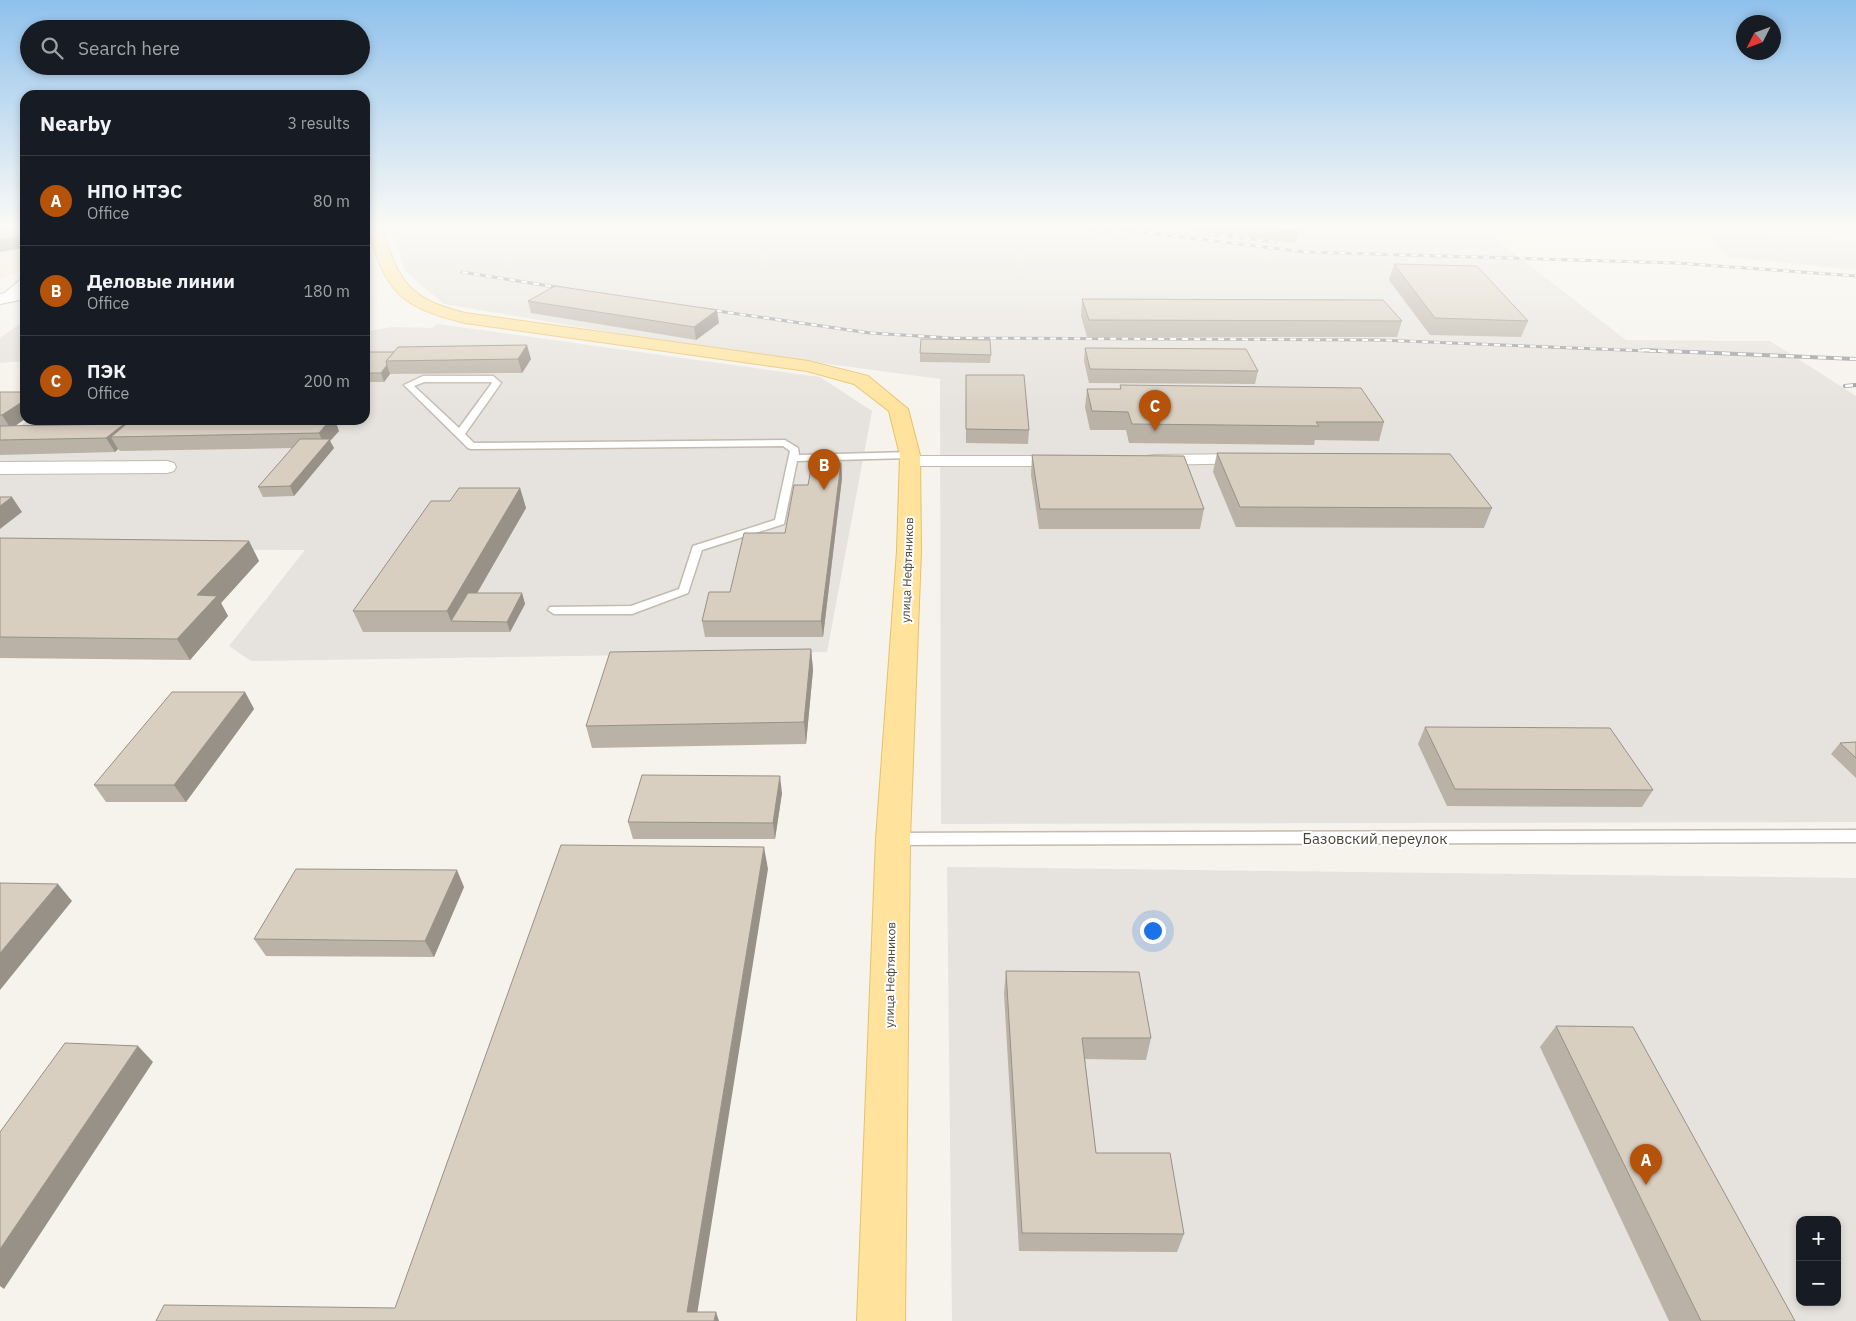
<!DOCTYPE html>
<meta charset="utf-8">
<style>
:root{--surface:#171b24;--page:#242831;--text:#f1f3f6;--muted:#9ea1a6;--line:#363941;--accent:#b45309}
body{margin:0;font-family:"IBM Plex Sans",sans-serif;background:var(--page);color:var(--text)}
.controls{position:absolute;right:15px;bottom:15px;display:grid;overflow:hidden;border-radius:10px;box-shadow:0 2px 8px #0003}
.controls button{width:45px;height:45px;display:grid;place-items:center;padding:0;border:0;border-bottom:1px solid var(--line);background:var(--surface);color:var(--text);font:25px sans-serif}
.compass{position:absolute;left:1736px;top:15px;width:45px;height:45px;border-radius:50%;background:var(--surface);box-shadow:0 2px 8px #0003;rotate:228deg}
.you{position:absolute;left:1152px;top:930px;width:18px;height:18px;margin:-12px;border:4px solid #fff;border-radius:50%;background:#1a73e8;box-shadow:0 0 0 8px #1a73e833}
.badge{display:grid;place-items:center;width:32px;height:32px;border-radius:50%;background:var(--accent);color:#fff;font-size:16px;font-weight:700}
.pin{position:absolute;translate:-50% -41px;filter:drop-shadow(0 1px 2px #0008)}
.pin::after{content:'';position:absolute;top:26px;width:18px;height:15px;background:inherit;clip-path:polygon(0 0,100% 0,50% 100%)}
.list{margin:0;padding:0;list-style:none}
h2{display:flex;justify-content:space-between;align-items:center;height:65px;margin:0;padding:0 20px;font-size:21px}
h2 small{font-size:16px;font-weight:400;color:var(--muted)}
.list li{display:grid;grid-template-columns:32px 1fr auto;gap:15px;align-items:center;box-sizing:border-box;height:90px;padding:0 20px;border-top:1px solid var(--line)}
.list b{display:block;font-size:19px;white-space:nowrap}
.list p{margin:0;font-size:16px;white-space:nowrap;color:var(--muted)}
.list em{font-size:16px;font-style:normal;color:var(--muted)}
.icon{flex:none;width:28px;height:28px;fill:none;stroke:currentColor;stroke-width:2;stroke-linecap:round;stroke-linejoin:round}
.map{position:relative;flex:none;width:1856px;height:1321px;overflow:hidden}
.search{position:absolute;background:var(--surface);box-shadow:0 2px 8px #0003;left:20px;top:20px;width:350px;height:55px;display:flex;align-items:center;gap:12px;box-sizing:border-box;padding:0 18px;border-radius:28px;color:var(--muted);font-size:19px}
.panel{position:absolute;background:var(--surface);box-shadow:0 2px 8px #0003;left:20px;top:90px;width:350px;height:335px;border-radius:15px}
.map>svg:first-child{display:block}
</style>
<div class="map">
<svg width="1856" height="1321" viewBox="0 0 1856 1321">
<rect width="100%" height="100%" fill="#f6f3ec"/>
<g fill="#e6e2dd" fill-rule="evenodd">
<path d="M391,227H1464L1489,234L1626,340L1770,341L1856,396V822L941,824L940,379L680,344L444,304L405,271Z"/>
<path d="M1704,234L1856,240V270L1728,257Z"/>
<path d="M365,288L367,331L393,327L432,328L437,324L820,377L872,411L827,652L251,661L229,646L305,550L0,549V434H9L28,420H365Z"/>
<path d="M25,320V361L0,363V338Z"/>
<path d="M947,867L1856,878V1321H952ZM1800,1220H1837V1302H1800Z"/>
</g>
<path fill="#efe8d6" d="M0,227H25V269L0,279Z"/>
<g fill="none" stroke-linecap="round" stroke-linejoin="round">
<defs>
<g id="service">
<path d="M423,376H493L501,383L465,434L474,443L785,440L798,448L799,455L910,452L915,455L910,458L797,461L784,524L702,550L688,593L632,614H554L548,610L550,607L631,606L679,589L693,546L775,520L790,451L783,446L471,449L468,448L404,385ZM424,382H491L492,383L459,428L414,386Z"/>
<path d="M1856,830V842L893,845L888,843L885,839L888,835L893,833Z"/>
</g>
<g id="minor">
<path d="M25,279V290L12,301H2L0,298L2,295L20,280Z"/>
<path d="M1248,454L1254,455L1257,459L1254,463L1154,465L1148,464L1145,460L1148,456L1154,455Z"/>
<path d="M910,456H1063L1069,457L1072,461L1069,465L1063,466H910L904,465L901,461L904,457Z"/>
<path d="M167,461L174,463L176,467L174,471L167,473L0,474V462Z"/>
</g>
<path id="tertiary" d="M25,289V299L0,304V294Z"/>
<path id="primary" d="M368,227H382C398,281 408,299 465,313L808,361L868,376L908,409L920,455L921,551L910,839L905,1321H857L876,839L897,551L900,455L889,411L854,384L807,371L465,323C400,307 385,292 368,227Z"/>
</defs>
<use href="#service" stroke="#c2bbae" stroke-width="3"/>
<use href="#minor" stroke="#c2bbae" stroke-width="2"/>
<use href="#tertiary" stroke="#c2bbae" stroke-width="2"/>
<use href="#primary" stroke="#e6c16a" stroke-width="2"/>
<use href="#service" fill="#fff" fill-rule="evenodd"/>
<use href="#minor" fill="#fff" fill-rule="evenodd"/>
<use href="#tertiary" fill="#fff" fill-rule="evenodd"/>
<use href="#primary" fill="#ffe39c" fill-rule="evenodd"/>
<defs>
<g id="rail-far1">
<path d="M1073,227L1108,232"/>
<path d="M1101,227L1305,252L1677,263L1856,276"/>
<path d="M1209,234L1276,242"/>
<path d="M462,272L568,289"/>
<path d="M704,309L870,333L951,338L1380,340L1673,352"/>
</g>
<g id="rail">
<path d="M1642,350L1856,359"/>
<path d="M1845,386L1856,385"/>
</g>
</defs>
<use href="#rail-far1" stroke="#9a9a9a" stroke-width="3"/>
<use href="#rail" stroke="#9a9a9a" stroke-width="4"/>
<use href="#rail-far1" stroke="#fff" stroke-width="2" stroke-dasharray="6" stroke-linecap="butt"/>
<use href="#rail" stroke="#fff" stroke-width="2.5" stroke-dasharray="8" stroke-linecap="butt"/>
</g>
<g fill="#bab2a6">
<path d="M1174,227H1302L1295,243L1174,228Z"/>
<path d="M1394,264L1528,321L1521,337L1430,335L1389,280Z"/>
<path d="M1082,299L1402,321L1397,337H1087L1081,316Z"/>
<path d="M528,301L719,323L696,340L531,313Z"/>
<path d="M1085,348L1258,371L1255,384L1089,383L1084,361Z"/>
<path d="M920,353L991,355L990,363L920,362Z"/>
<path d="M365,357L531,359L522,373L390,374L384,382H365Z"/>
<path d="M1120,385L1384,422L1379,441L1315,440L1314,445L1129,443L1126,430H1090L1085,407L1087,389H1120Z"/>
<path d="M966,388L1029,430L1028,444L966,443Z"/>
<path d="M0,392L16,426L124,424L125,426L339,431L330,441L334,448L294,496L263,497L258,487L293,448L120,451L118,449L115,452L0,455Z"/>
<path d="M1217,453L1492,508L1484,528L1236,527L1213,472Z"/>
<path d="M1032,455L1204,509L1200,529H1039L1031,475Z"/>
<path d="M841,463L842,478L823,637H705L702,621L730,592L785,533L808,485Z"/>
<path d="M520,488L526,508L477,593H522L525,604L510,632H363L353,611L450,501Z"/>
<path d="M0,538L249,541L259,561L221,603L228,616L190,660L0,658Z"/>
<path d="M811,649L813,670L806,744L592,748L586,726Z"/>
<path d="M245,692L254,709L186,802H106L94,785Z"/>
<path d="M1425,727L1653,790L1642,807L1447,806L1418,744Z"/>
<path d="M1856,742V778L1831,754L1840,743Z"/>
<path d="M782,793L775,839H633L628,822Z"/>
<path d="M464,887L434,957L266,956L254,939Z"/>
<path d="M1006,971L1151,1038L1146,1060L1085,1059L1096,1153L1184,1234L1177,1252L1019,1251L1004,993Z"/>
<path d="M1556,1026L1795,1321H1669L1540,1047Z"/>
</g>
<g fill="#979187">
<path d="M1300,227H1302L1301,229L1295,243L1298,232Z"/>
<path d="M18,236L24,248L0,252V240Z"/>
<path d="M717,310L719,323L696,340L694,327Z"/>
<path d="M527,345L531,359L522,373L518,359Z"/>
<path d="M387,365L390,374L384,382L381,373Z"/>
<path d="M25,400V419L11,429L2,415Z"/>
<path d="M330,420H335L339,431L330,441L334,448L294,496L290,486L324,445L319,433Z"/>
<path d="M124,424L131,437H111L118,449L115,452L106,438Z"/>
<path d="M841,463L842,478L823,637L821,621Z"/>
<path d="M520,488L526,508L461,621H451L447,611Z"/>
<path d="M12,497L22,512L0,529V506Z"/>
<path d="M249,541L259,561L221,603L228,616L190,660L177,639L197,595Z"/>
<path d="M522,593L525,604L510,632L507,622Z"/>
<path d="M811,649L813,670L806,744L804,722Z"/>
<path d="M245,692L254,709L186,802L174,785Z"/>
<path d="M780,776L782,793L775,839L773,823Z"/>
<path d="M764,847L768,869L696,1321L687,1312Z"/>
<path d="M457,870L464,887L434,957L425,941Z"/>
<path d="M58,884L72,901L0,990V953Z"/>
<path d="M138,1046L153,1062L4,1289L0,1286V1249Z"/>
<path d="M716,1312L719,1321H714Z"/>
</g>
<g fill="#d8cfc1" stroke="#979187">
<path d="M0,227H10L18,236L0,240Z"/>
<path d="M1258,227H1300L1298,232Z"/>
<path d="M1394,264L1477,266L1528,321L1435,318Z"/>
<path d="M555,286L717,310L694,327L528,301Z"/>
<path d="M1082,299L1383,300L1402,321L1089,320Z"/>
<path d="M921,339L990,340L991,355L920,353Z"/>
<path d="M527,345L518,359L386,361L398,347Z"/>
<path d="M1085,348L1246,349L1258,371L1090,369Z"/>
<path d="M370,352H394L386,361L387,365L381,373H365V357Z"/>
<path d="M966,375H1024L1029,430L966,429Z"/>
<path d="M1120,385L1361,388L1384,422H1316L1319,426L1132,424L1128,412L1092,411L1087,389H1121Z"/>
<path d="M0,392H25V400L2,415H0Z"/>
<path d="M131,420H330L319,433L111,437Z"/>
<path d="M124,424L106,438L0,440V426Z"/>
<path d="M300,439H330L290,486L258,487Z"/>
<path d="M1217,453L1450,454L1492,508L1240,507Z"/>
<path d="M1032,455L1184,456L1204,509H1040Z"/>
<path d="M812,463H841L821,621H702L709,592H730L744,533H785L794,485H808Z"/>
<path d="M459,488H520L447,611H353L431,501H450Z"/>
<path d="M0,497H12L0,506Z"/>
<path d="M0,538L249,541L197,595L217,596L177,639L0,637Z"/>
<path d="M468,593H522L507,622L451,621Z"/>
<path d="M811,649L804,722L586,726L610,652Z"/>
<path d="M172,692H245L174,785H94Z"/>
<path d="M1425,727L1610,728L1653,790L1455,789Z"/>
<path d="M1856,742V758L1840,743Z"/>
<path d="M642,775L780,776L773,823L628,822Z"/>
<path d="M561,845L764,847L687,1312H716L714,1321H156L164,1305L395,1308Z"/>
<path d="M296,869L457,870L425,941L254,939Z"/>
<path d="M0,883L58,884L0,953Z"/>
<path d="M1006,971L1139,972L1151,1038H1082L1096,1153H1170L1184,1234L1022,1233Z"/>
<path d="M1556,1026L1633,1027L1795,1321H1701Z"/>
<path d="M65,1043L138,1046L0,1249V1132Z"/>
</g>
<linearGradient id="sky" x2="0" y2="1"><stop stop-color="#8fc1ec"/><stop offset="0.55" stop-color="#fbfaf6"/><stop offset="1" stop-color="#fbfaf6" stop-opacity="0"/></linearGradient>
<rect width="1856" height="412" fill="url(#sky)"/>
<g text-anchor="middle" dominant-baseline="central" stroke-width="4" stroke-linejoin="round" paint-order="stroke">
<g font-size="12" fill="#4b4439" stroke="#fff">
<text transform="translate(907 570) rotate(-88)">улица Нефтяников</text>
<text transform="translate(890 975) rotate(-89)">улица Нефтяников</text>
</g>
<g font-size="15" fill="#4b4439" stroke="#fff">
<text x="1375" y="838">Базовский переулок</text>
</g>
</g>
</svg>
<div class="controls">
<button>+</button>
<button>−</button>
</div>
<svg class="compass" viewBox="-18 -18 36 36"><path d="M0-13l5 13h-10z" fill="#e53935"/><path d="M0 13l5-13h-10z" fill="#9ea1a6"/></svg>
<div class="you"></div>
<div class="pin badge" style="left:1646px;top:1185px">A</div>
<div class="pin badge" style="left:824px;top:490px">B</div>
<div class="pin badge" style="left:1155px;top:431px">C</div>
<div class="search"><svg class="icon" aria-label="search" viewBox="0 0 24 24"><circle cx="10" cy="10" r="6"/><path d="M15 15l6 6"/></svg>Search here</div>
<section class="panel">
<h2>Nearby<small>3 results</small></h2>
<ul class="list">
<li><span class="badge">A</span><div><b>НПО НТЭС</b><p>Office</p></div><em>80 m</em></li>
<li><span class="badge">B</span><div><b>Деловые линии</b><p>Office</p></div><em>180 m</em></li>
<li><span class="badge">C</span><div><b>ПЭК</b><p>Office</p></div><em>200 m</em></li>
</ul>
</section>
</div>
